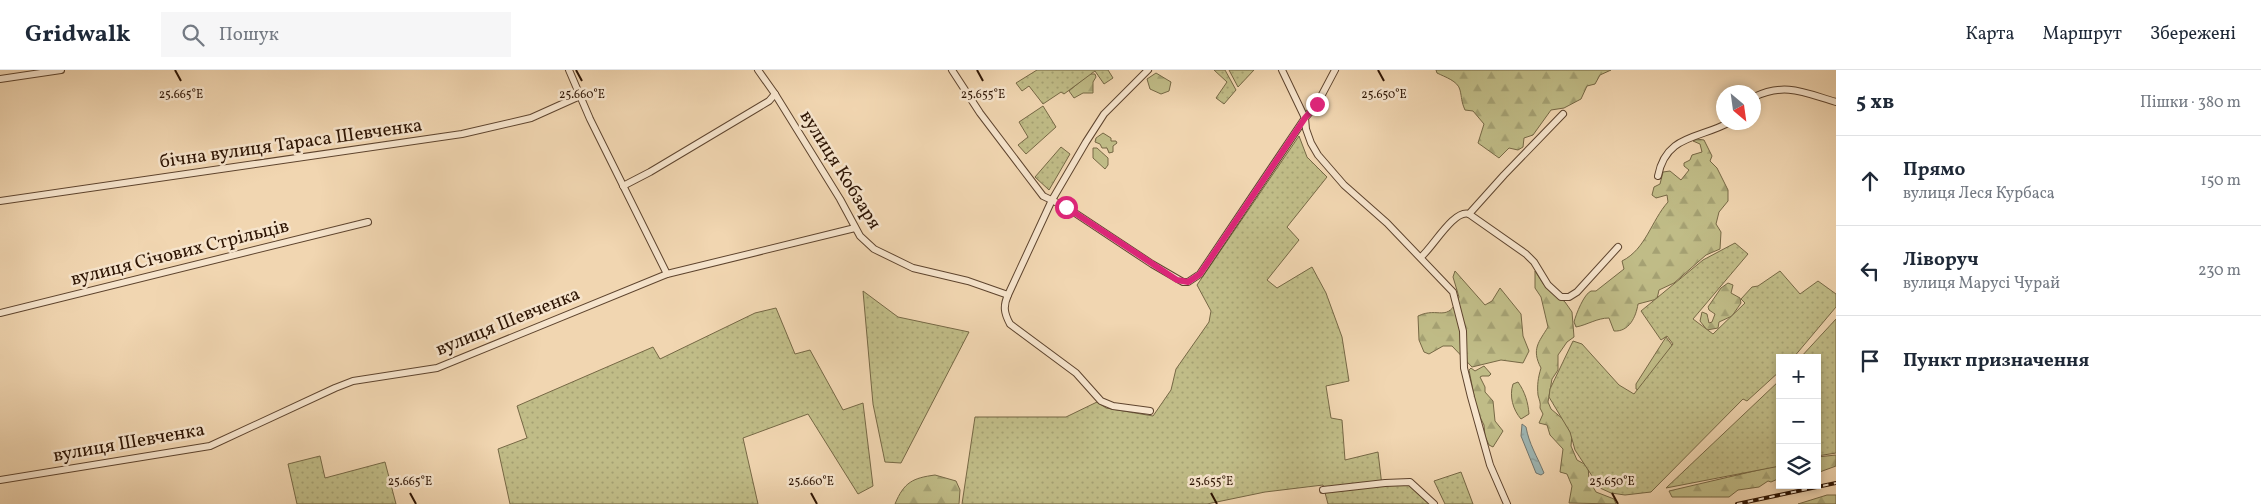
<!DOCTYPE html>
<html lang="uk">
<meta charset="utf-8">
<style>
:root{--surface:#fff;--page:#f6f6f7;--text:#1f2937;--muted:#747a83;--line:#e0e1e3}
body{margin:0;font-family:Vollkorn,serif;background:var(--page);color:var(--text)}
.controls{position:absolute;right:15px;bottom:15px;display:grid;overflow:hidden;border-radius:0px;box-shadow:0 2px 8px #0003}
.controls button{width:45px;height:45px;display:grid;place-items:center;padding:0;border:0;border-bottom:1px solid var(--line);background:var(--surface);color:var(--text);font:25px sans-serif}
.compass{position:absolute;left:1716px;top:15px;width:45px;height:45px;border-radius:50%;background:var(--surface);box-shadow:0 2px 8px #0003;rotate:151deg}
.stop{position:absolute;width:15px;height:15px;margin:-11px;border:4px solid #db2777;border-radius:50%;background:#fff}
.stop.end{background:#db2777;border-color:#fff;box-shadow:0 1px 5px #0008}
.list{margin:0;padding:0;list-style:none}
h2{display:flex;justify-content:space-between;align-items:center;height:65px;margin:0;padding:0 20px;font-size:21px}
h2 small{font-size:16px;font-weight:400;color:var(--muted)}
.list li{display:grid;grid-template-columns:32px 1fr auto;gap:15px;align-items:center;box-sizing:border-box;height:90px;padding:0 20px;border-top:1px solid var(--line)}
.list b{display:block;font-size:19px;white-space:nowrap}
.list p{margin:0;font-size:16px;white-space:nowrap;color:var(--muted)}
.list em{font-size:16px;font-style:normal;color:var(--muted)}
.icon{flex:none;width:28px;height:28px;fill:none;stroke:currentColor;stroke-width:2;stroke-linecap:round;stroke-linejoin:round}
.map{position:relative;flex:none;width:1836px;height:434px;overflow:hidden}
header{display:flex;align-items:center;gap:30px;box-sizing:border-box;height:70px;padding:0 25px;background:var(--surface);border-bottom:1px solid var(--line)}
header strong{font-size:24px}
nav{display:flex;gap:28px;margin-inline-start:auto;font-size:18px}
.search{width:350px;height:45px;background:var(--page);display:flex;align-items:center;gap:12px;box-sizing:border-box;padding:0 18px;border-radius:0px;color:var(--muted);font-size:19px}
main{display:flex}
aside{flex:1;background:var(--surface)}
.map>svg:first-child{display:block}
</style>
<header>
<strong>Gridwalk</strong>
<div class="search"><svg class="icon" aria-label="search" viewBox="0 0 24 24"><circle cx="10" cy="10" r="6"/><path d="M15 15l6 6"/></svg>Пошук</div>
<nav><a>Карта</a><a>Маршрут</a><a>Збережені</a></nav>
</header>
<main>
<div class="map">
<svg width="1836" height="434" viewBox="0 0 1836 434">
<defs>
<pattern id="forest-firs" width="22" height="20" patternUnits="userSpaceOnUse" patternTransform="scale(1.25)"><rect width="22" height="20" fill="#c0bc87"/><path d="M5 1l3.5 6h-7zM16 11l3.5 6h-7z" fill="#a5a173"/></pattern>
<pattern id="garden-dots" width="8" height="8" patternUnits="userSpaceOnUse" patternTransform="scale(1.25)"><rect width="8" height="8" fill="#c0bc87"/><path d="M2 2h.1M6 6h.1" fill="none" stroke="#a5a173" stroke-width="1.8" stroke-linecap="round"/></pattern>
<pattern id="water-ripples" width="26" height="14" patternUnits="userSpaceOnUse" patternTransform="scale(1.25)"><rect width="26" height="14" fill="#9eb7b5"/><path d="M2 4q2-2 4 0t4 0M15 11q2-2 4 0t4 0" fill="none" stroke="#889c9a"/></pattern>
</defs>
<rect width="100%" height="100%" fill="#f1d6b1"/>
<filter id="stains"><feTurbulence type="fractalNoise" baseFrequency=".004" numOctaves="4"/><feColorMatrix values="0 0 0 0 .2 0 0 0 0 .09 0 0 0 0 .02 0 0 0 .5 -.17"/></filter>
<radialGradient id="worn" r=".72"><stop offset=".6" stop-color="#630" stop-opacity="0"/><stop offset="1" stop-color="#630" stop-opacity=".3"/></radialGradient>
<g fill="url(#forest-firs)" stroke="#766845">
<path d="M1436,0H1611L1600,5L1595,14L1587,16L1581,29L1564,38L1551,40L1533,65L1524,68L1523,77L1518,80L1509,78L1499,88L1478,73L1484,54L1473,41L1465,40C1461,31 1462,28 1460,20C1458,11 1445,7 1437,3Z"/>
<path d="M1156,3L1171,12L1169,21L1161,24L1150,19L1147,9Z"/>
<path d="M1089,4H1095L1096,7L1093,12V23H1083L1074,28L1069,21Z"/>
<path d="M1103,63L1111,68V71H1116L1117,73L1113,76V82L1109,83L1107,78H1102L1100,74L1095,72L1096,68Z"/>
<path d="M1697,69L1704,70L1712,86L1710,91L1717,98L1728,120V131L1719,142L1716,154L1721,162L1720,179L1706,185L1674,213L1659,220L1657,229L1638,234C1636,247 1629,262 1614,261L1609,248C1597,248 1587,255 1576,257L1574,252C1576,244 1584,224 1591,221H1596L1624,199L1622,191C1646,179 1651,151 1668,132L1667,125L1656,128L1652,125L1654,117L1660,114L1663,102L1670,101L1681,110L1689,100L1684,96V93L1690,90L1692,85L1702,82L1700,74L1693,71Z"/>
<path d="M1093,78H1097L1108,88V95L1105,99L1093,88Z"/>
<path d="M1455,201L1485,235L1492,231L1500,218L1521,244L1523,266L1529,281L1523,293L1501,290L1472,297L1452,276H1443L1429,284L1424,282L1419,270L1418,246C1439,236 1447,254 1459,227L1453,207Z"/>
<path d="M1535,201L1544,215L1565,232L1572,242L1574,267L1567,272L1558,285V300L1552,309L1548,332L1551,339L1564,350L1572,365L1571,376L1577,390L1588,396L1589,410L1596,422L1614,429L1616,434L1569,433L1572,416L1567,404L1560,402L1563,379L1550,365L1547,355L1539,353L1543,344L1540,338C1541,332 1539,330 1538,325C1537,315 1538,308 1541,298C1531,279 1539,272 1548,257L1541,227L1535,218Z"/>
<path d="M1728,213L1733,215L1731,223L1740,228L1741,233L1732,246L1719,252L1718,258L1707,260L1700,251L1702,242L1707,244L1709,253L1712,252L1715,244L1709,240L1708,237L1721,218Z"/>
<path d="M1666,267L1672,275L1671,278L1640,321L1636,319V314Z"/>
<path d="M1484,296L1491,304L1489,306H1482L1480,307L1485,317V322L1493,331L1495,351L1503,361L1493,377L1489,375L1485,366L1484,355L1477,341L1469,300L1471,298L1475,301Z"/>
<path d="M1518,312C1525,322 1528,332 1529,344L1521,349C1513,340 1509,326 1513,314Z"/>
<path d="M1836,385V396L1817,403V387Z"/>
<path d="M1780,395V408L1771,412L1768,411L1759,417L1738,420L1729,427H1672L1669,421Z"/>
<path d="M935,405L956,411L960,420L959,434H895C904,412 913,408 935,405Z"/>
<path d="M1827,425H1836V434H1798Z"/>
</g>
<g fill="url(#garden-dots)" stroke="#766845">
<path d="M1037,0H1108L1113,8L1104,14L1095,1L1064,24L1061,22L1043,34L1029,16L1022,21L1016,13Z"/>
<path d="M1214,0H1225L1236,20L1224,34L1216,28L1227,12Z"/>
<path d="M1229,0H1254L1238,17Z"/>
<path d="M1043,36L1056,57L1026,84L1018,75L1028,67L1019,52Z"/>
<path d="M1299,66L1307,87L1327,107L1287,157L1299,170L1267,210L1277,218L1312,197L1326,223L1342,267L1349,311L1326,316L1331,348L1342,350L1345,390L1378,382L1382,416L1408,414L1429,434H1328L1323,415L1265,422L1207,434H962L975,347H1066L1097,332L1106,338L1153,346L1171,320L1176,299L1209,252L1211,241L1197,215Z"/>
<path d="M1061,77L1070,84L1049,120L1035,107Z"/>
<path d="M1735,173L1748,184L1693,249L1713,264L1745,233L1741,229L1752,217L1758,216L1780,201L1800,224L1818,211L1836,224V237L1793,288H1780V301L1747,331L1743,329L1651,422L1625,425L1611,423L1600,418L1575,380L1570,362L1549,327L1550,319L1573,271L1582,274L1619,315L1634,324L1673,274L1667,266L1661,270L1641,241L1703,190Z"/>
<path d="M863,221L898,247L969,262L901,393L885,392L873,334Z"/>
<path d="M776,238L795,284L810,280L843,340L863,333L873,416L858,424L808,344L743,368L758,434H510L498,379L527,368L517,336L653,277L660,289L755,243Z"/>
<path d="M1836,249V383L1817,386V288H1800Z"/>
<path d="M1780,310V396L1666,418Z"/>
<path d="M320,386L325,408L385,392L396,434H297L288,394Z"/>
<path d="M1461,402L1473,434H1445L1434,411Z"/>
</g>
<path fill="url(#water-ripples)" stroke="#71766e" d="M1522,354L1526,357C1529,374 1537,386 1544,403L1541,405L1536,403L1521,366Z"/>
<g fill="none" stroke-linecap="round" stroke-linejoin="round">
<defs>
<g id="minor">
<path d="M569,0L590,49L667,204"/>
<path d="M758,0L775,24L840,129L860,166L874,179L913,198L968,211L1008,225C1003,236 1004,243 1010,254L1076,303L1101,331L1113,336L1150,341"/>
<path d="M952,0L980,43L1043,126L1066,137L1152,194L1183,212H1188L1200,204L1305,48L1317,34L1335,0"/>
<path d="M1282,0L1305,48L1306,59L1311,73L1318,85L1344,115L1387,153L1453,222L1463,261L1464,298L1471,327L1490,395L1507,434"/>
<path d="M0,9L61,0"/>
<path d="M1754,27C1785,12 1805,23 1836,32"/>
<path d="M1563,44L1504,105L1469,144L1526,184L1534,192L1548,215L1561,227H1569L1577,222L1618,177"/>
<path d="M1658,106C1666,64 1700,69 1730,52"/>
<path d="M623,116L650,102L769,31L775,24"/>
<path d="M0,131L462,64L531,48L580,26"/>
<path d="M1421,187C1433,177 1454,139 1469,144"/>
<path d="M1008,225L1052,130L1086,72L1104,44L1148,0"/>
<path d="M0,243L368,152"/>
<path d="M0,410L210,376L335,318L353,311L437,298L667,204L855,158"/>
<path d="M1323,420L1385,413L1410,412L1434,434"/>
</g>
</defs>
<use href="#minor" stroke="#5e442e" stroke-width="8"/>
<use href="#minor" stroke="#f6e4cc" stroke-width="6"/>
<defs>
<path id="rail" d="M1737,434L1836,413"/>
</defs>
<use href="#rail" stroke="#2d1403" stroke-width="4"/>
<use href="#rail" stroke="#f6e4cc" stroke-width="2" stroke-dasharray="5.5" stroke-linecap="butt"/>
</g>
<g fill="none" stroke-linecap="round" stroke-linejoin="round">
<path stroke="#db2777" stroke-width="6" d="M1066,137L1177,210L1188,212L1200,204L1305,48L1317,34"/>
</g>
<path fill="none" stroke="#2d1403" stroke-width="2" d="M175,0L181,11M576,0L582,11M977,0L983,11M1378,0L1384,11M410,423L416,434M811,423L817,434M1211,423L1217,434M1612,423L1618,434"/>
<g text-anchor="middle" dominant-baseline="central" stroke-width="5" stroke-linejoin="round" paint-order="stroke">
<g font-size="19" fill="#2d1403" stroke="#f6e4cc">
<text transform="translate(291 74) rotate(-8)">бічна вулиця Тараса Шевченка</text>
<text transform="translate(840 100) rotate(58)">вулиця Кобзаря</text>
<text transform="translate(180 183) rotate(-14)">вулиця Січових Стрільців</text>
<text transform="translate(508 252) rotate(-22)">вулиця Шевченка</text>
<text transform="translate(129 373) rotate(-10)">вулиця Шевченка</text>
</g>
</g>
<g font-size="12" text-anchor="middle" fill="#2d1403" stroke="#f6e4cc" stroke-width="5" stroke-linejoin="round" paint-order="stroke">
<text x="181" y="28">25.665°E</text>
<text x="582" y="28">25.660°E</text>
<text x="983" y="28">25.655°E</text>
<text x="1384" y="28">25.650°E</text>
<text x="410" y="415">25.665°E</text>
<text x="811" y="415">25.660°E</text>
<text x="1211" y="415">25.655°E</text>
<text x="1612" y="415">25.650°E</text>
</g>
<rect width="100%" height="100%" filter="url(#stains)"/>
<rect width="100%" height="100%" fill="url(#worn)"/>
</svg>
<div class="controls">
<button>+</button>
<button>−</button>
<button><svg class="icon" aria-label="layers" viewBox="0 0 24 24"><path d="M12 4l9 5-9 5-9-5zM3 14l9 5 9-5"/></svg></button>
</div>
<svg class="compass" viewBox="-18 -18 36 36"><path d="M0-13l5 13h-10z" fill="#e53935"/><path d="M0 13l5-13h-10z" fill="#747a83"/></svg>
<div class="stop" style="left:1066px;top:137px"></div>
<div class="stop end" style="left:1317px;top:34px"></div>
</div>
<aside>
<h2>5 хв<small>Пішки · 380 m</small></h2>
<ul class="list">
<li><svg class="icon" aria-label="ahead" viewBox="0 0 24 24"><path d="M12 20V5M6 11l6-6 6 6"/></svg><div><b>Прямо</b><p>вулиця Леся Курбаса</p></div><em>150 m</em></li>
<li><svg class="icon" aria-label="left" viewBox="0 0 24 24"><path d="M17 20v-9H6M10 6l-5 5 5 5"/></svg><div><b>Ліворуч</b><p>вулиця Марусі Чурай</p></div><em>230 m</em></li>
<li><svg class="icon" aria-label="arrive" viewBox="0 0 24 24"><path d="M6 21V4h12l-3 4 3 4H6"/></svg><div><b>Пункт призначення</b></div></li>
</ul>
</aside>
</main>
